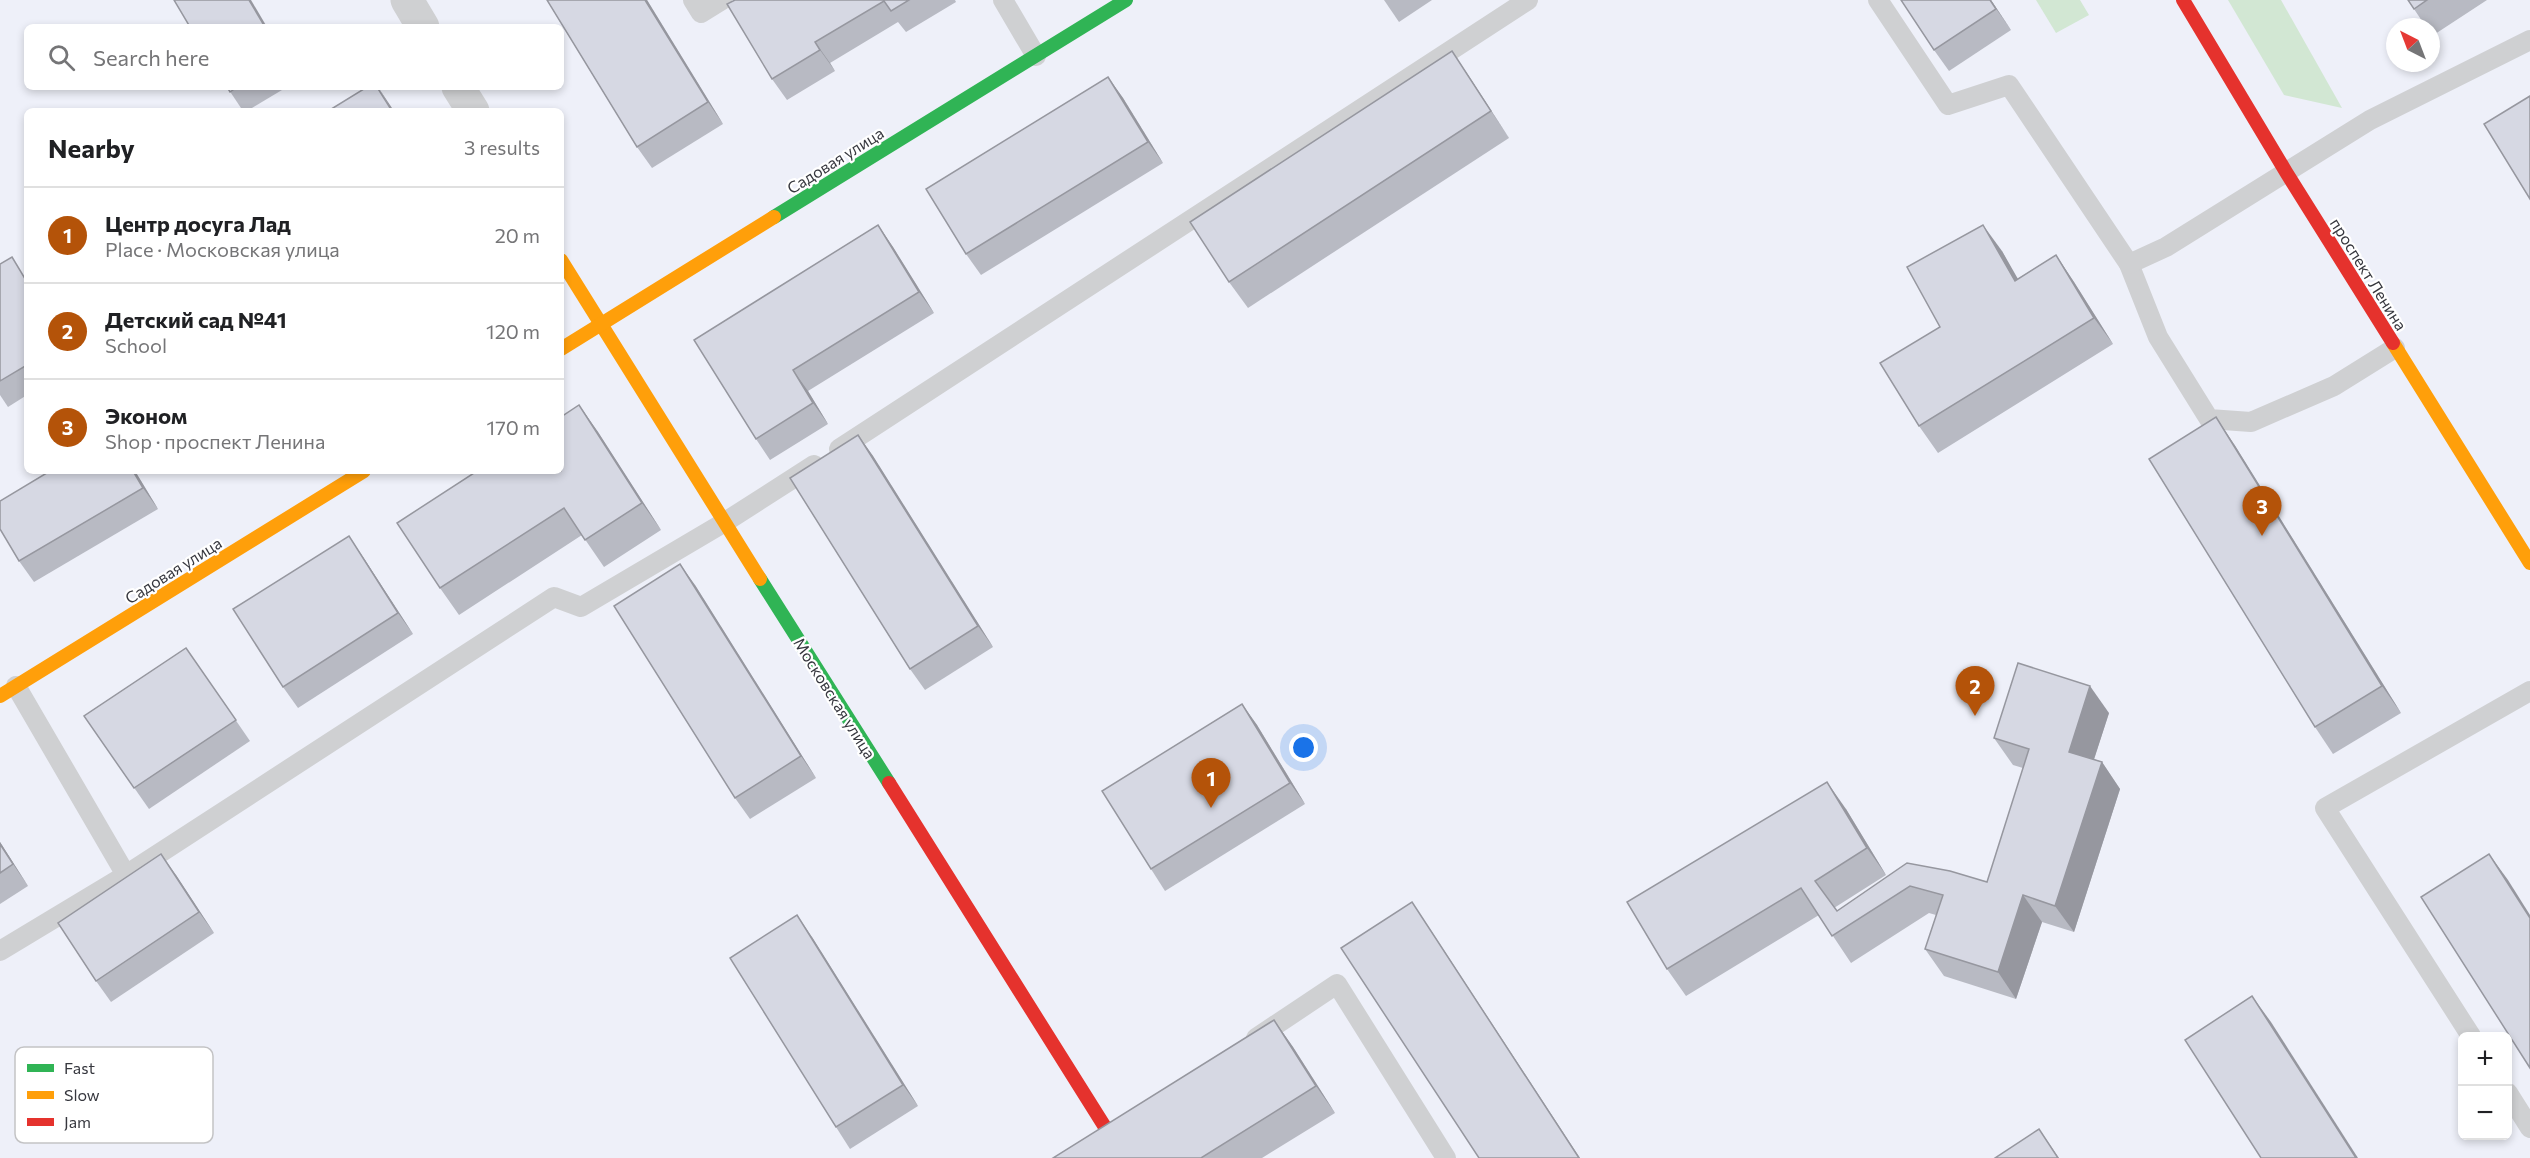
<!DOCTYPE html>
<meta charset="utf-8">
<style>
:root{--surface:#fff;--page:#f2f2f2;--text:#202124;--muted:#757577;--line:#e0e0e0;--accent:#b45309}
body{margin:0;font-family:Commissioner,sans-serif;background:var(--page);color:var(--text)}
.controls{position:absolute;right:18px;bottom:18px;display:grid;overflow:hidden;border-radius:9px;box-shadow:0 3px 9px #0003}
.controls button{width:54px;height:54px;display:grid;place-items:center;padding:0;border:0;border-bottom:2px solid var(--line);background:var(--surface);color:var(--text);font:30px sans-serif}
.compass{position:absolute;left:2386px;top:18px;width:54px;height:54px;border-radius:50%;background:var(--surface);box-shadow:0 3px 9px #0003;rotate:318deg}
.you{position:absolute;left:1304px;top:748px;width:21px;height:21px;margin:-15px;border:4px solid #fff;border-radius:50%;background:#1a73e8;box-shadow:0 0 0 9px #1a73e833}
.badge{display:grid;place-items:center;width:39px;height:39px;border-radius:50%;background:var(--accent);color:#fff;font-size:20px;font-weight:700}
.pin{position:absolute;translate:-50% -50px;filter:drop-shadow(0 2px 3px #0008)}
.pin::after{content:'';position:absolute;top:32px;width:21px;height:18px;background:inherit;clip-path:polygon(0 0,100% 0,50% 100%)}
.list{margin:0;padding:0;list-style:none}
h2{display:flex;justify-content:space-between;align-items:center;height:78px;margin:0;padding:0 24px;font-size:26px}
h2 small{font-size:20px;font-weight:400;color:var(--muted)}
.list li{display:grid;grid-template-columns:39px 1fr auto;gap:18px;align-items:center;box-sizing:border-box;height:96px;padding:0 24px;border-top:2px solid var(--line)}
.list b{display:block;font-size:22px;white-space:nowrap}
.list p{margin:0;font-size:20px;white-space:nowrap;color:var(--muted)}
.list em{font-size:20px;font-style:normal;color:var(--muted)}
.icon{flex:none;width:33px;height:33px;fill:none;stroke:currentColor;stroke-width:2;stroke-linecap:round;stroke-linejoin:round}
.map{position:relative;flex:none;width:2530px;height:1158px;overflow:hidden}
.search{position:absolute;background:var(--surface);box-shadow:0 3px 9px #0003;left:24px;top:24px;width:540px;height:66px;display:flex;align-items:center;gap:15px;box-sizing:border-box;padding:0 21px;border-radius:9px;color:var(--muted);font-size:22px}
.panel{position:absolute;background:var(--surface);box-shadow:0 3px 9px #0003;left:24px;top:108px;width:540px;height:366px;border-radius:9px}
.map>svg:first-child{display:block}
</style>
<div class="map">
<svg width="2530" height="1158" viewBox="0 0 2530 1158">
<rect width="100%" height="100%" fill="#eef0f9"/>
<g fill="#d2e7d3">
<path d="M2036,0H2080L2089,15L2056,33Z"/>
<path d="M2228,0H2281L2342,108L2284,95Z"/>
</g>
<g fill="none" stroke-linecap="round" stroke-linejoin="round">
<g stroke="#cfd0d2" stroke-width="20">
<path d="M693,0L701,13L722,0"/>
<path d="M1003,0L1036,56"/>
<path d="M1878,0L1948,105L2009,85L2129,264L2158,337L2209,419L2251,422L2334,386L2395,348"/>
<path d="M2129,264L2166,247L2370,120L2530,40"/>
<path d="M839,449L1528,0"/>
<path d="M16,686L126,875"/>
<path d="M0,951L126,875L554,597L581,607L725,522L814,465"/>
<path d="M2471,1036L2325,808L2530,691"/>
<path d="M1256,1038L1337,984L1446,1158"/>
<path d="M2508,1093L2530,1128"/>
</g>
<g stroke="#cfd0d2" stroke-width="33">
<path d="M407,0L423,27"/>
<path d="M458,87L473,111"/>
</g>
<g stroke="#30b455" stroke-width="14">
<path d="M774,217L1126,0"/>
<path d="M760,579L889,783"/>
</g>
<g stroke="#ff9f0a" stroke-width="14">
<path d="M561,260L760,579"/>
<path d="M2393,343L2530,563"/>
<path d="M561,349L774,217"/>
<path d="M0,696L364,471"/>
</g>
<g stroke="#e5322d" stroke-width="14">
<path d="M2183,0L2286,172L2393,343"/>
<path d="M889,783L1110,1135"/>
</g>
</g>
<g fill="#b8bac3">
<path d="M547,0H647L723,124L652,168L637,147Z"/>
<path d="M735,0H955L956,2L906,32L898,22L830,63L835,71L787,100L772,79Z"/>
<path d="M1384,0H1432L1399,22Z"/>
<path d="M1991,0L2011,30L1949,71L1934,50Z"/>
<path d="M2408,0H2487L2432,36L2431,34V27H2426Z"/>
<path d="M1452,51L1470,78L1509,138L1248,308L1229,282Z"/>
<path d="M1108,77L1123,98L1163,163L981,275L966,254Z"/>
<path d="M227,87H287L247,111H243Z"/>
<path d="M878,225L893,247L934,313L808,391L828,424L770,460L756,439L694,340Z"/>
<path d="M2002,251L2017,279L2056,255L2074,282L2113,344L1938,453L1919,426L1940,327Z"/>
<path d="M0,264L27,279V395L8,407L0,395Z"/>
<path d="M579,405L598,432L661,530L604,567L582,535L459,615L440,588Z"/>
<path d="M858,435L873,456L993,647L925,690L910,669Z"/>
<path d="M2234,444L2401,713L2333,754L2315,727Z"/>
<path d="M50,471H135L158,509L34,582L19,561Z"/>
<path d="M363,557L413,634L298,708L283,687Z"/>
<path d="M695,585L816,778L750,819L735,798Z"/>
<path d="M186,648L250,741L149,809L84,716Z"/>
<path d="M1242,704L1257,725L1305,804L1165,891L1151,869Z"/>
<path d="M2109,713L2094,759L2102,762L2120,789L2074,932L2042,922L2016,999L1944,976L1925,949L1936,915L1929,913L1851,963L1819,915L1686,996L1667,969L1846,809L1886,875L1834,908L1837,911L1907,863L1987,882L2023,768L2013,765L1994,738Z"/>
<path d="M0,842L28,886L0,904Z"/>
<path d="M176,875L214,933L111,1002L96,981Z"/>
<path d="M812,937L918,1106L850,1149L836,1127Z"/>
<path d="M1274,1020L1293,1047L1335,1113L1262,1158H1053Z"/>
</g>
<g fill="#96979f">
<path d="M249,0H251L267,27H265Z"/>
<path d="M645,0H647L723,124L708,102Z"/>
<path d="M1990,0H1991L2011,30Z"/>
<path d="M815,42L830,63L835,71L820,50Z"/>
<path d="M1452,51L1470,78L1509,138L1491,111Z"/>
<path d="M1108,77L1123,98L1163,163L1148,142Z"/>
<path d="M378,87L394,111H392Z"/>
<path d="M878,225L893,247L934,313L919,292Z"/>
<path d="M1983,225L2002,251L2034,307L2015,281Z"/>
<path d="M2056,255L2074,282L2113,344L2094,318Z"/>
<path d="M793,370L808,391L828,424L813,403Z"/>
<path d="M579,405L598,432L661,530L642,503Z"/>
<path d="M2216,417L2234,444L2401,713L2382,686Z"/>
<path d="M858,435L873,456L993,647L978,626Z"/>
<path d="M133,471H135L158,509L143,488Z"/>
<path d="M349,536L363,557L413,634L398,613Z"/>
<path d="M680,564L695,585L816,778L801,756Z"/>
<path d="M2090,686L2109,713L2088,778L2069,752Z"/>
<path d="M1242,704L1257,725L1305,804L1290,783Z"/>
<path d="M2102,762L2120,789L2074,932L2055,906Z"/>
<path d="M1827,782L1846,809L1886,875L1867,848Z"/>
<path d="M0,842L28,886L13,864L0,844Z"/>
<path d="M161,854L176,875L214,933L199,912Z"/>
<path d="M2489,854L2508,880L2530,915V918Z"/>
<path d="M2023,895L2042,922L2016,999L1998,972Z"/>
<path d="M1412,902L1430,929L1580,1158H1579Z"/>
<path d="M797,915L812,937L918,1106L903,1085Z"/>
<path d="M2252,996L2271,1022L2358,1158H2356Z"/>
<path d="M1274,1020L1293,1047L1335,1113L1316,1086Z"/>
<path d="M2039,1129L2059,1158H2058Z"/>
</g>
<g fill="#d6d8e3" stroke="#96979f" stroke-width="1.5">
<path d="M174,0H249L265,27H190Z"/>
<path d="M547,0H645L708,102L637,147Z"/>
<path d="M735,0H909L891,11L884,1L815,42L820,50L772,79L727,4Z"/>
<path d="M1901,0H1990L1996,9L1934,50Z"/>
<path d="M2408,0H2427L2414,9Z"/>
<path d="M1452,51L1491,111L1229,282L1190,222Z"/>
<path d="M1108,77L1148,142L966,254L926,189Z"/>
<path d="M227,87H237L230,92Z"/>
<path d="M367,87H377L392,111H328Z"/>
<path d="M2530,96V199L2484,124Z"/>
<path d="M878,225L919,292L793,370L813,403L756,439L694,340Z"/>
<path d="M1983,225L2015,281L2056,255L2094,318L1919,426L1880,363L1940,327L1907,267Z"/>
<path d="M12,257L27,282V365L0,381V264Z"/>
<path d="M579,405L642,503L585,540L564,508L440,588L397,523L477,471H561V417Z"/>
<path d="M2216,417L2382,686L2315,727L2149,459Z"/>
<path d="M858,435L978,626L910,669L790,478Z"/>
<path d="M50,471H133L143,488L19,561L0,529V501Z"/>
<path d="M349,536L398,613L283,687L233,609Z"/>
<path d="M680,564L801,756L735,798L614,606Z"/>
<path d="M186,648L236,720L134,788L84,716Z"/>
<path d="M2018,663L2090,686L2069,752L2102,762L2055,906L2023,895L1998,972L1925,949L1943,895L1910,886L1832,936L1801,888L1667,969L1627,902L1827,782L1867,848L1815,881L1837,911L1907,863L1950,871L1987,882L2029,749L1994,738Z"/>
<path d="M1242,704L1290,783L1151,869L1102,791Z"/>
<path d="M0,844L13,864L0,873Z"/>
<path d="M161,854L199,912L96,981L58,923Z"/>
<path d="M2489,854L2530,918V1068L2421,897Z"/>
<path d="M1412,902L1579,1158H1479L1341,948Z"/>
<path d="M797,915L903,1085L836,1127L730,958Z"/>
<path d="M2252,996L2356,1158H2261L2185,1040Z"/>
<path d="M1274,1020L1316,1086L1201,1158H1053Z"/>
<path d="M2039,1129L2058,1158H1995Z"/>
</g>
<g text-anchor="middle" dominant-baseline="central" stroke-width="4.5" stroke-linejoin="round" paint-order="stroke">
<g font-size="16" fill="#36373e" stroke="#fff">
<text transform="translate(835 160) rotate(-32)">Садовая улица</text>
<text transform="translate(2369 274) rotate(58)">проспект Ленина</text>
<text transform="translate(173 570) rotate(-32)">Садовая улица</text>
<text transform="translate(835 698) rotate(58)">Московская улица</text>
</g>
</g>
<rect x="15" y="1047" width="198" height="96" rx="9" fill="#fff" stroke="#c3c3c5" stroke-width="1.5"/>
<rect x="27" y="1064" width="27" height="8" fill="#30b455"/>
<rect x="27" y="1091" width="27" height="8" fill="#ff9f0a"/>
<rect x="27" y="1118" width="27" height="8" fill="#e5322d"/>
<g font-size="16" fill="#36373e">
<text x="64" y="1074">Fast</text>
<text x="64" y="1101">Slow</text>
<text x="64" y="1128">Jam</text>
</g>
</svg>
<div class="controls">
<button>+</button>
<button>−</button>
</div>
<svg class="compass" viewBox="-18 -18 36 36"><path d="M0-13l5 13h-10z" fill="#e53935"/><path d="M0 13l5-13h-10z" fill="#757577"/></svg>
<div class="you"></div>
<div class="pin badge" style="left:1211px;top:808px">1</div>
<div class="pin badge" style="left:1975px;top:716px">2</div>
<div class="pin badge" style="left:2262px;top:536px">3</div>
<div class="search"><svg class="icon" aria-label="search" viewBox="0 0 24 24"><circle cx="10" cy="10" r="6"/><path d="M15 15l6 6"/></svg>Search here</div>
<section class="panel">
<h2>Nearby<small>3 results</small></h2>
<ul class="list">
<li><span class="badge">1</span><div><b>Центр досуга Лад</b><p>Place · Московская улица</p></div><em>20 m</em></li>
<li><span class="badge">2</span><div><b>Детский сад №41</b><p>School</p></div><em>120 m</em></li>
<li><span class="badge">3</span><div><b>Эконом</b><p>Shop · проспект Ленина</p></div><em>170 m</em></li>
</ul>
</section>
</div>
